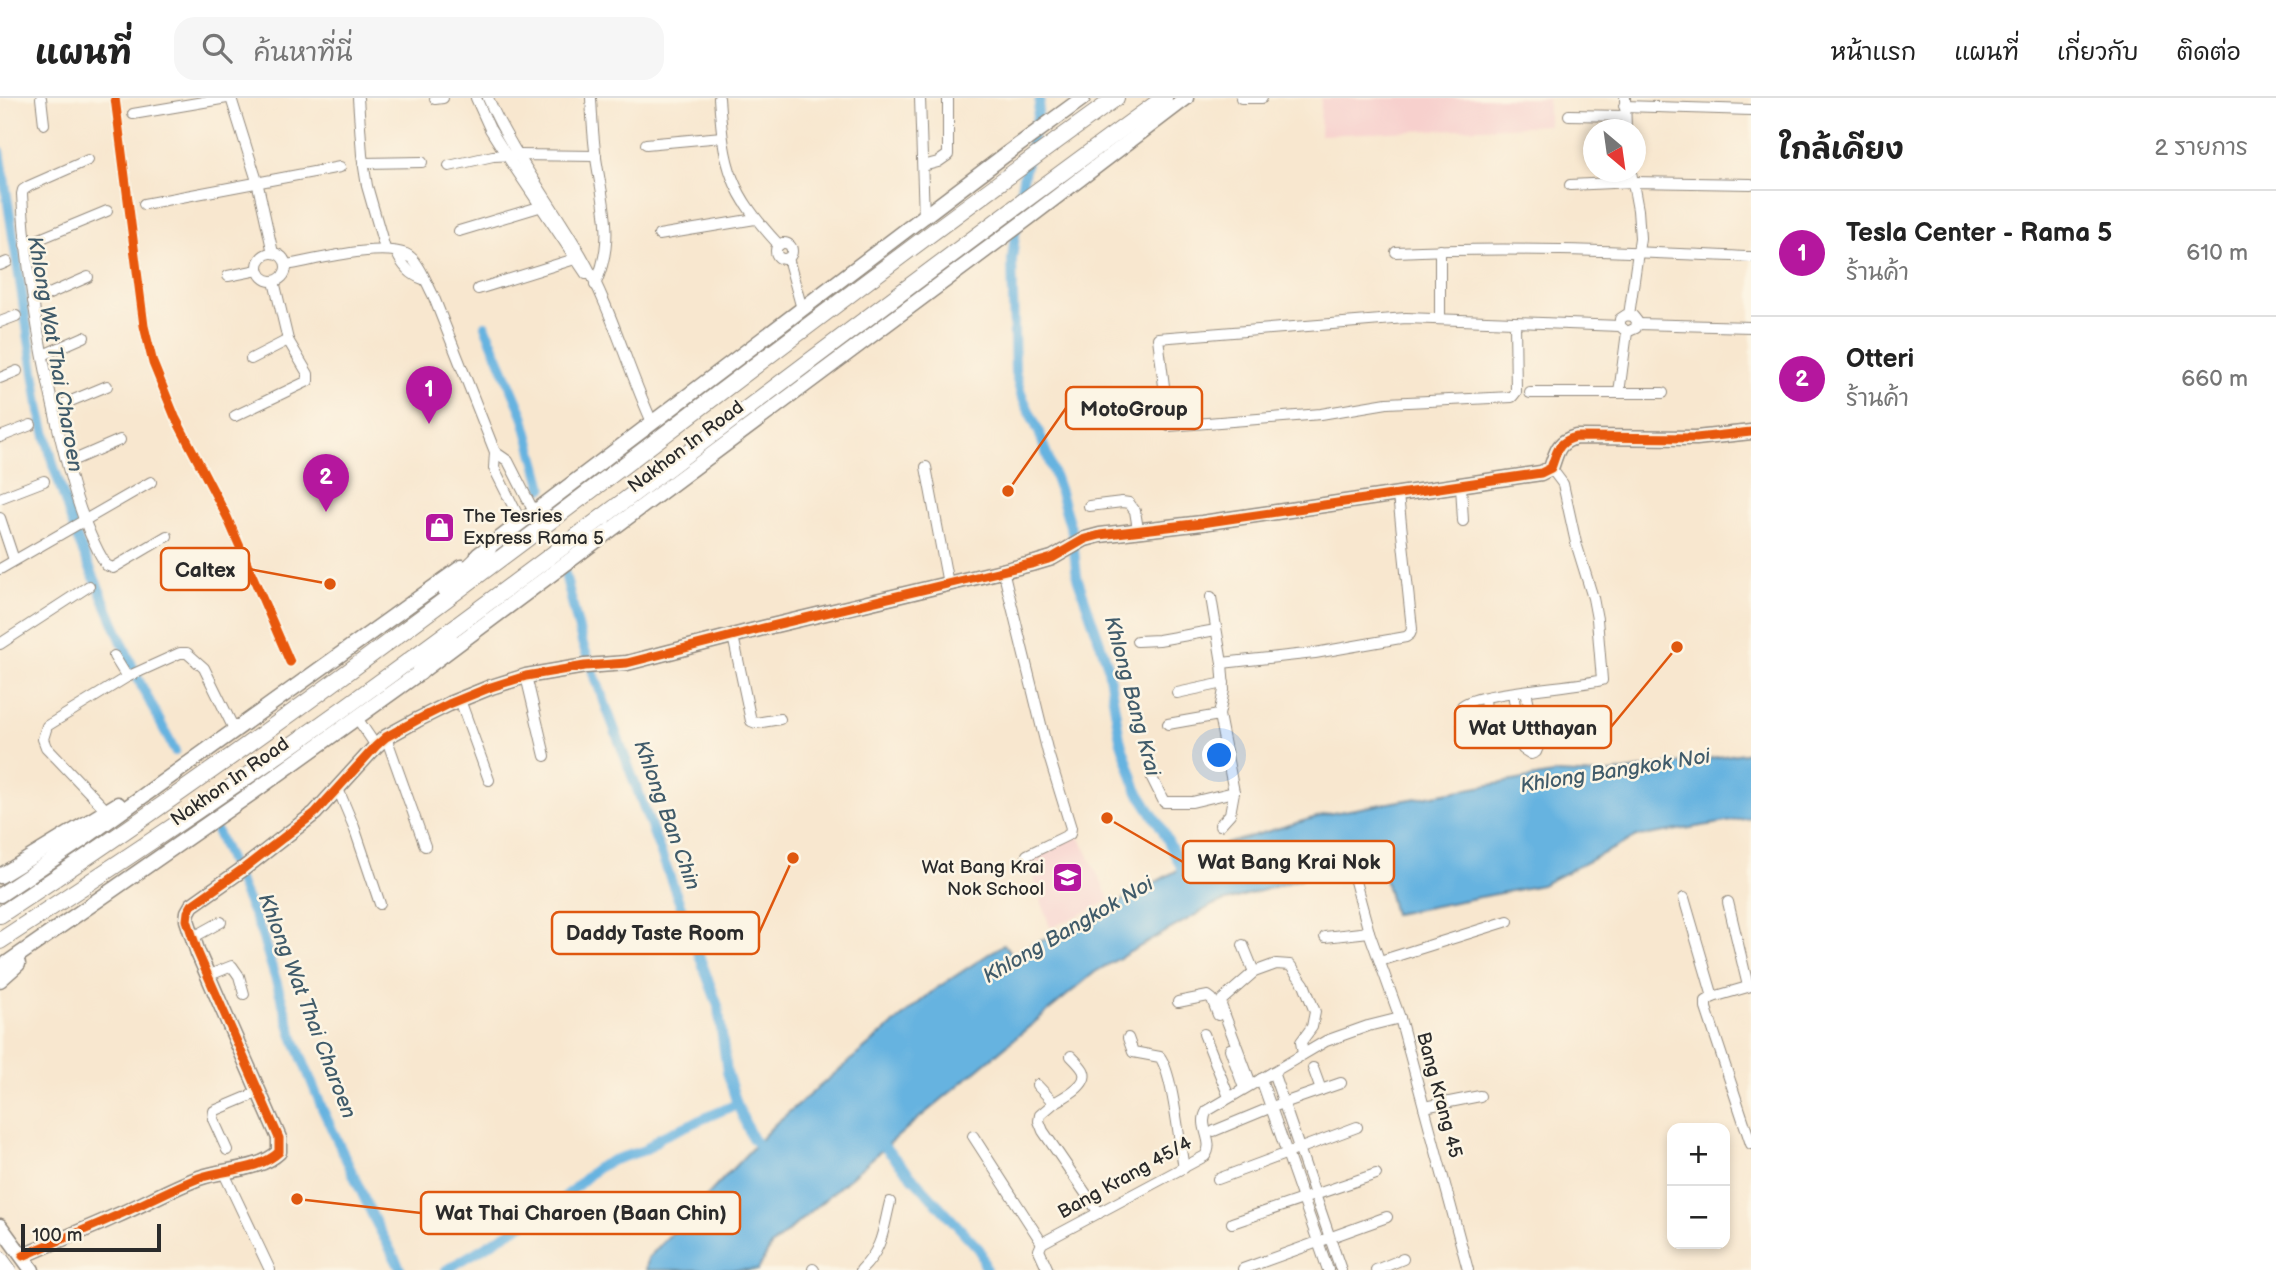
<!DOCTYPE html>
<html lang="th">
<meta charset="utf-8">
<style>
:root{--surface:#fff;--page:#f6f6f6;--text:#222;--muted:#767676;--line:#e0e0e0;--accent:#b5179e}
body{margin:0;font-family:"Balsamiq Sans","Playpen Sans Thai",sans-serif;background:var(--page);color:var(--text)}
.controls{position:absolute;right:21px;bottom:21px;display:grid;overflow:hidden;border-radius:14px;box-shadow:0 4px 10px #0003}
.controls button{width:63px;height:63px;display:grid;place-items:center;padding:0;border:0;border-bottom:2px solid var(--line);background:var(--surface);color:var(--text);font:35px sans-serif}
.compass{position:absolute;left:1583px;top:21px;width:63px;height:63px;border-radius:50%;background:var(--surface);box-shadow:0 4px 10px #0003;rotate:151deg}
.scale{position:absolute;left:21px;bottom:18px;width:140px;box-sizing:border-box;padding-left:7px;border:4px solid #2b2b2b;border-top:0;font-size:19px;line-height:24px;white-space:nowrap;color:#2b2b2b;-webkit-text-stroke:5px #fcf5e5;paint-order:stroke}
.you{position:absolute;left:1220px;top:658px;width:24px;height:24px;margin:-18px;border:5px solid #fff;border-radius:50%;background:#1a73e8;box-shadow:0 0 0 10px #1a73e833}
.badge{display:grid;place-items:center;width:46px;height:46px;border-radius:50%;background:var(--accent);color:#fff;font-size:23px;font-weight:700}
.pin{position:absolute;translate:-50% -58px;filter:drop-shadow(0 2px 4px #0008)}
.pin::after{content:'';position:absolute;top:37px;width:24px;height:21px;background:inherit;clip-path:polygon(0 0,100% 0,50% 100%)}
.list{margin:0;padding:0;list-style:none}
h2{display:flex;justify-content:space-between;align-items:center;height:91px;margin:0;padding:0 28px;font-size:30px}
h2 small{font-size:23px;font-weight:400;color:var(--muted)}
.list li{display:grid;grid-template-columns:46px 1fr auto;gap:21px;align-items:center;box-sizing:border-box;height:126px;padding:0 28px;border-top:2px solid var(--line)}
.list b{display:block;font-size:26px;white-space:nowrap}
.list p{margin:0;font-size:23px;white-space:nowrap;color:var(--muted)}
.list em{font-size:23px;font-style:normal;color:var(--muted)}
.icon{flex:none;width:38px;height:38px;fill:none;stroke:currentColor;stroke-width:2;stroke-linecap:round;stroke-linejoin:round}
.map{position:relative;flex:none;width:1751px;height:1172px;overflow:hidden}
header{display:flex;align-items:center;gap:42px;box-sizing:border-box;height:98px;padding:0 35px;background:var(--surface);border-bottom:2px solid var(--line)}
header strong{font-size:33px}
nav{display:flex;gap:38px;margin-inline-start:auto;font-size:24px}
.search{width:490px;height:63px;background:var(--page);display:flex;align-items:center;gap:18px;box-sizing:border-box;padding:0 24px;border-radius:21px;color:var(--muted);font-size:26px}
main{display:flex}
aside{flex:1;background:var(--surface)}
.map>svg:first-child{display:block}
</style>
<header>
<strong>แผนที่</strong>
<div class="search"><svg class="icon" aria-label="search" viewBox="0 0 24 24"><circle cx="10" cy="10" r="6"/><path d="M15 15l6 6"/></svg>ค้นหาที่นี่</div>
<nav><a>หน้าแรก</a><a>แผนที่</a><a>เกี่ยวกับ</a><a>ติดต่อ</a></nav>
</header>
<main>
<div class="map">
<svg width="1751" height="1172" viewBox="0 0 1751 1172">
<rect width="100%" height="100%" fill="#fcf5e5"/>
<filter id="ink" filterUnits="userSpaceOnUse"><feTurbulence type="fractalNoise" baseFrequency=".0143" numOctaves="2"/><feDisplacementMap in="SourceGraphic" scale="14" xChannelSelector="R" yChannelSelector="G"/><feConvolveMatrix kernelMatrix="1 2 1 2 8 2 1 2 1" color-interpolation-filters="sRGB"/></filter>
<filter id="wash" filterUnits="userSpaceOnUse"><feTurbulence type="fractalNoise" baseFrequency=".00686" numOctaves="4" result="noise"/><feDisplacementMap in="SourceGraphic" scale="28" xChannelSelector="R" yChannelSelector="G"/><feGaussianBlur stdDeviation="1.57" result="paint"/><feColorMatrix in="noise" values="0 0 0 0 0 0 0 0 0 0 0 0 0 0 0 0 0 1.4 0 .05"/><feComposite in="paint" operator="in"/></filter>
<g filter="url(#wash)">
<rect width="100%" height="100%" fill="#f8e7cf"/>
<g fill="#f7d0cd">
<path d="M1321,0H1548V27L1320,37Z"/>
<path d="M1079,738L1110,803L1050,830L1027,757Z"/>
</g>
<path fill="#66b3e0" stroke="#486f86" stroke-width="2" d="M1751,654V720L1636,739L1541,787L1394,816L1379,758L1213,807L1095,874L912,1026L771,1148L758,1172H646L648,1160L775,1026L934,892L1004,846L1012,857L1105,812L1225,746L1327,716L1558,675L1599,677Z"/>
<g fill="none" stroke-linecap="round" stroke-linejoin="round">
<g stroke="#66b3e0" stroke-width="10">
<path d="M0,53L40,313L53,366L77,440L138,581L175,653"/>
<path d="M1018,107C1023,71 1036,36 1040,0"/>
<path d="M1016,129L1012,161L1015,274L1021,296L1039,334L1059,391L1072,434L1077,479L1107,565L1120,641L1137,692L1162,731L1187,781"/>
<path d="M485,228L523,317L543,390"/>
<path d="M565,476L582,544L718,908L727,974L737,1006L752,1040L765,1055"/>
<path d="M216,732L261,834L293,938L322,1010L374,1121L401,1172"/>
<path d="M878,1042L980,1152L986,1172"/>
<path d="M446,1172L558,1105L597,1070L613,1062L645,1052L661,1039L737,1006"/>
</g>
</g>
</g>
<g filter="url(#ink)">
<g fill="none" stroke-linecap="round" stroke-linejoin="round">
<defs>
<g id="street">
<path d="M41,0L44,26"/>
<path d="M115,0L144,228L153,265L175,319L227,419L290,564"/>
<path d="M231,0L257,83L273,155"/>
<path d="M358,0L362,57L367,88L385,151"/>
<path d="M476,0L490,31L507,58L586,176"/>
<path d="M488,0C512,56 551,104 581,157C611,209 627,269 652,324"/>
<path d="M591,0C592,20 593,40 596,60C603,108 616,140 595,187"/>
<path d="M719,0C724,71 730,94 779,147"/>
<path d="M920,0L924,120"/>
<path d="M1241,0H1262"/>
<path d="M1625,0L1626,32"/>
<path d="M435,1L443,0"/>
<path d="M1624,8L1751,12"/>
<path d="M133,16L227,0"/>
<path d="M1569,17L1624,18"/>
<path d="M646,46L722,39"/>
<path d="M88,62L29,88L23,92L22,96C26,175 40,253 58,330C69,376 81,426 106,467L113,470L167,438"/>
<path d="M363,65L422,64"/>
<path d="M449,68L493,58L517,57L596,58"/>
<path d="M923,68L938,64L948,57V0"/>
<path d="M1570,87L1633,84L1751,86"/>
<path d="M144,106L340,69"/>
<path d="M459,133L539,109L545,106"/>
<path d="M659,137L755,121"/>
<circle cx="784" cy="153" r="8"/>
<path d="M25,147L107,113"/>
<path d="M1440,152V220"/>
<path d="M1396,154C1514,148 1633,154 1751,159"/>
<path d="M397,155C402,167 411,177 423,181"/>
<circle cx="272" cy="169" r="14"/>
<path d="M788,160L802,211"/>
<path d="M0,167L7,164"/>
<path d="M286,167C316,162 379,145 406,156C418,161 427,186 433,197L495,354L494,370L521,424"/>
<path d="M228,178L258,172"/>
<path d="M478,191L578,160"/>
<path d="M33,203L88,179"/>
<path d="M1629,217L1640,140L1638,112L1631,74"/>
<path d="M0,224L16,218"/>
<path d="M1515,225L1516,294L1512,299L1387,305L1321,316L1169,328L1158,240L1406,220L1620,228L1627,234L1636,230L1637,223L1633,218L1626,217L1620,221V228"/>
<path d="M1637,226L1751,229"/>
<path d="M43,257L84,239"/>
<path d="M251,261L288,242"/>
<path d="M0,280L17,273"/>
<path d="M1530,295H1663"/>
<path d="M1619,295L1627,234"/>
<path d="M54,310L107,288"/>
<path d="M235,318L308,283V276L288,242L274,183"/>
<path d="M0,339L31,327"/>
<path d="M495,354L508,363L534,414"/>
<path d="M67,365L120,342"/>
<path d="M926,369L948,486"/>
<path d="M1461,387L1463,423"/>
<path d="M0,400L44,383"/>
<path d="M1089,408L1122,404L1129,405L1135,413L1138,431"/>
<path d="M0,420L14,462"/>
<path d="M0,471L151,384"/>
<path d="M1003,472L1048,655L1071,730L1070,736L1066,738L1027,757"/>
<path d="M1211,499L1222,565"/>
<path d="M733,538L751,623L756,625L780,621"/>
<path d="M1137,543L1159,542L1216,532"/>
<path d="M0,546L89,488"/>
<path d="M526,578L545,658"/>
<path d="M127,579L180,555H187L204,570L235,633"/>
<path d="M1177,595L1224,585"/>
<path d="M1513,595L1521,645L1523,651L1531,656L1536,654L1538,649L1526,593"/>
<path d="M1485,600L1487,627L1517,620"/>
<path d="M460,602L489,682"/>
<path d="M357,620L376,648"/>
<path d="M1168,626L1219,617"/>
<path d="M1487,627L1463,633L1462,608C1476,594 1575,589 1602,582L1597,521L1593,500L1576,445L1563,386L1551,370"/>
<path d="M386,639L425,748"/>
<path d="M1152,680L1164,704H1192L1234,694L1219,617L1224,592L1222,565L1315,555L1406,539L1410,536L1412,531L1398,397"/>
<path d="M338,691L354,729L380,806"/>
<path d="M107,713L46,649L43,641L47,628L127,579L114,558"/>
<path d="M1220,727L1230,716L1234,694"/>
<path d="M1353,776L1369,834L1400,920L1468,1172"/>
<path d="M1684,800L1713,899"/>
<path d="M1728,804L1748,888"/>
<path d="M1325,839L1369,834"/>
<path d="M192,840L221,824"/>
<path d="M1243,847L1254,874"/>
<path d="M1380,863L1508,823"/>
<path d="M207,878L232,868L239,878L244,896"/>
<path d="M1751,888L1713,899L1706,903V910L1751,1046"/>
<path d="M1178,904L1208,898L1212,901L1218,917"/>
<path d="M1204,936L1229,999"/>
<path d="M1128,940L1133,954L1160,959C1173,977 1179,1044 1184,1070"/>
<path d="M1230,951L1244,990"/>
<path d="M1313,970L1321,992"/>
<path d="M1273,974L1341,1172"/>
<path d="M1261,981L1328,1172"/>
<path d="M1251,986L1221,907L1222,902L1254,874L1276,866L1290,867L1304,886L1315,914L1312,929L1301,944L1303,956"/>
<path d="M1037,987L1054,1005L1040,1017L1039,1023L1043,1033L1099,1115"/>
<path d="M1054,1005C1064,999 1091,986 1083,972C1080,967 1075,962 1071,958"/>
<path d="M1424,1009L1480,998"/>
<path d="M1214,1033L1272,1009L1341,985"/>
<path d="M973,1038L1042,1145"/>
<path d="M227,1052L213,1021L214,1013L259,994"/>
<path d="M223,1073L270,1172"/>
<path d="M1218,1081L1357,1029"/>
<path d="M1232,1125L1376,1076"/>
<path d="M813,1171L814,1172"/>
<path d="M1243,1171L1387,1119"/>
<path d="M861,1172C883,1151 883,1131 890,1104"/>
<path d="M1048,1172L1039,1152L1042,1145L1205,1058C1216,1044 1197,1028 1207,1013L1326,943L1368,928L1400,920"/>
<path d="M1376,1172L1403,1161"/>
</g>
<g id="secondary">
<path d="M478,457L1005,57L1083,0"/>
<path d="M0,778L118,706"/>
<path d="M0,797L79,744L462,469"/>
<path d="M0,870L252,695L419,575L1030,119L1186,0"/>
<path d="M0,882L18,866"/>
<path d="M0,1128L32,1172"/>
<path d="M23,1158C54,1144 85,1132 116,1118C144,1106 170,1091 199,1080C224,1071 259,1073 279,1054V1040L198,855L187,822L188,814L192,807L243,771L315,715L376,648L386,639L417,622L449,606L491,589L526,578L585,568L627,565L763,530L1035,465L1052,460L1085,441L1100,437L1202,425L1541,375L1551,370C1557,354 1557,344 1576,339L1696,340L1751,334"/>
</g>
<g id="primary">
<path d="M446,492L488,451"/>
<path d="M419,575L450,542"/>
<path d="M0,817C385,564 741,269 1116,0"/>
<path d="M0,843C127,760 254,676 376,587C641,394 899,192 1164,0"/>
<path d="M0,1161L8,1172"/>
</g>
</defs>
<use href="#street" stroke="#92897d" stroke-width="12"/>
<use href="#secondary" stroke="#92897d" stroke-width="17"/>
<use href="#primary" stroke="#92897d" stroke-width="18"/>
<use href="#street" stroke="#fff" stroke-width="10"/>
<use href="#secondary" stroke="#fff" stroke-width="14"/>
<use href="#primary" stroke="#fff" stroke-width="16"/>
<defs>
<g id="cycleway">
<path d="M115,0L144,228L153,265L175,319L227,419L290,564"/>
<path d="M23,1158C54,1144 85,1132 116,1118C144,1106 170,1091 199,1080C224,1071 259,1073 279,1054V1040L198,855L187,822L188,814L192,807L243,771L315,715L376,648L386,639L417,622L449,606L491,589L526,578L585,568L627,565L763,530L1035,465L1052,460L1085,441L1100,437L1202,425L1541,375L1551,370C1557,354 1557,344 1576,339L1696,340L1751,334"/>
</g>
</defs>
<use href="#cycleway" stroke="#fcf5e5" stroke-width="13"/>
<use href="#cycleway" stroke="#e8590c" stroke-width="9"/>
</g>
</g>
<defs>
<symbol id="shop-square" viewBox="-11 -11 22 22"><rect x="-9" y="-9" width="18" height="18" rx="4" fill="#b5179e" stroke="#fcf5e5"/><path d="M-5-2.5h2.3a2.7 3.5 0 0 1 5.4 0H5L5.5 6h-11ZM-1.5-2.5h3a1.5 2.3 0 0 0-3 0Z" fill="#fff"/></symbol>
<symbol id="school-square" viewBox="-11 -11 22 22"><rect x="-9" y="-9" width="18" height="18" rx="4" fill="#b5179e" stroke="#fcf5e5"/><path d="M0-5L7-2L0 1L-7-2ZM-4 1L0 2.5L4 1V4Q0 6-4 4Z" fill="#fff"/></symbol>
</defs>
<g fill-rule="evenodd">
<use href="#shop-square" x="422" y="412" width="35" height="35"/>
<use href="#school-square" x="1050" y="762" width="35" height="35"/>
</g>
<g text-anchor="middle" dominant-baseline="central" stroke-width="5" stroke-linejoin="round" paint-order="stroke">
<g font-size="19" fill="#2b2b2b" stroke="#fcf5e5">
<text transform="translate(686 349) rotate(-37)">Nakhon In Road</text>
<text transform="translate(230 684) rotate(-35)">Nakhon In Road</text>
<text transform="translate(1439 997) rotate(75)">Bang Krang 45</text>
<text transform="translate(1125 1080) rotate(-29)">Bang Krang 45/4</text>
</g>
<g font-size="19" fill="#2b2b2b" stroke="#fcf5e5" text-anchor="start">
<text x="463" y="418">The Tesries<tspan x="463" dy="22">Express Rama 5</tspan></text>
<text x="1044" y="769" text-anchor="end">Wat Bang Krai<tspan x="1044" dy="22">Nok School</tspan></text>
</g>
<g font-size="21" font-style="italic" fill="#405b6a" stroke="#fcf5e5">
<text transform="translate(55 256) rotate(80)">Khlong Wat Thai Charoen</text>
<text transform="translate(1132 598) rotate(75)">Khlong Bang Krai</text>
<text transform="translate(1615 673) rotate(-9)">Khlong Bangkok Noi</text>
<text transform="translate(667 717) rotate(70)">Khlong Ban Chin</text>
<text transform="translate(1068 832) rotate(-30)">Khlong Bangkok Noi</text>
<text transform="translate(307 908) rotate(69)">Khlong Wat Thai Charoen</text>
</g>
</g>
<path fill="none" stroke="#df570e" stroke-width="2.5" d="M1008 393L1066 310M330 486L249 471M1677 549L1611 629M1107 720L1183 764M793 760L759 835M297 1101L421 1115"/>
<g fill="#df570e" stroke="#fcf5e5" stroke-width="2.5">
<circle cx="1008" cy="393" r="7"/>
<circle cx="330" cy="486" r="7"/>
<circle cx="1677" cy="549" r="7"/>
<circle cx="1107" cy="720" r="7"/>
<circle cx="793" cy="760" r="7"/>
<circle cx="297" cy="1101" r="7"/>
</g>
<g fill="#fcf5e5" stroke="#df570e" stroke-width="2.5">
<rect x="1066" y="289" width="136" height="42" rx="7"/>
<rect x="161" y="450" width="88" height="42" rx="7"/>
<rect x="1455" y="608" width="156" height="42" rx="7"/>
<rect x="1183" y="743" width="211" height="42" rx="7"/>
<rect x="552" y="814" width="207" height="42" rx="7"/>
<rect x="421" y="1094" width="319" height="42" rx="7"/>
</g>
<g font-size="21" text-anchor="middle" font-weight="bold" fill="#2b2b2b">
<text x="1134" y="318">MotoGroup</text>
<text x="205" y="479">Caltex</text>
<text x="1533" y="637">Wat Utthayan</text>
<text x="1289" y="771">Wat Bang Krai Nok</text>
<text x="655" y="842">Daddy Taste Room</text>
<text x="581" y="1122">Wat Thai Charoen (Baan Chin)</text>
</g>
</svg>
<div class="controls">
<button>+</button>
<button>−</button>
</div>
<svg class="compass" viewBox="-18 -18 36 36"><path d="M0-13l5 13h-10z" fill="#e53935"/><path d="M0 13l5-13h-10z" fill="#767676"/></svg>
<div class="scale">100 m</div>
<div class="you"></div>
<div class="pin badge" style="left:429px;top:326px">1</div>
<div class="pin badge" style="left:326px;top:414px">2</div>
</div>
<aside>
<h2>ใกล้เคียง<small>2 รายการ</small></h2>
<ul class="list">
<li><span class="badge">1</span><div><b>Tesla Center - Rama 5</b><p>ร้านค้า</p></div><em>610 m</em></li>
<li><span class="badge">2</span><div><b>Otteri</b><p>ร้านค้า</p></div><em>660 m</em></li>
</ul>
</aside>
</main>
